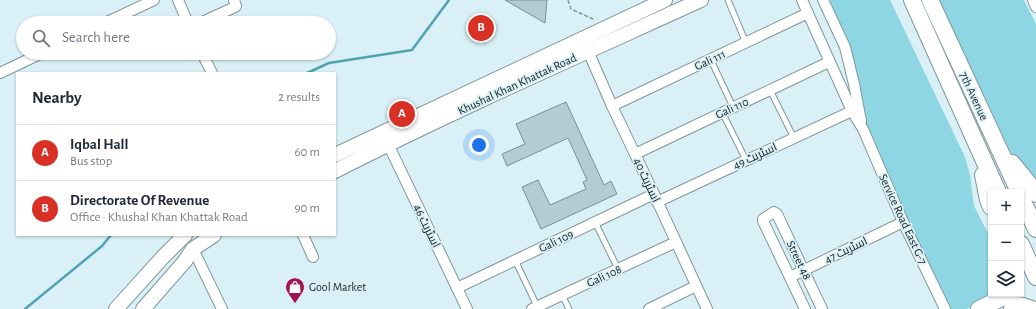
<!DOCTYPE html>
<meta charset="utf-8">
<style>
:root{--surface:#fff;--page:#f6f6f7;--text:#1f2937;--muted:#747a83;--line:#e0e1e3;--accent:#d93025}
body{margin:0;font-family:"Alegreya Sans",Cairo,sans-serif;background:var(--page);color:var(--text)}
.controls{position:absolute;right:12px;bottom:12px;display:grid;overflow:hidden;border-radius:0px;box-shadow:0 1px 3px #0004}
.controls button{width:36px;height:36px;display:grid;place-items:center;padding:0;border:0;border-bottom:1px solid var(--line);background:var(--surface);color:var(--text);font:20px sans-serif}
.you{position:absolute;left:479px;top:145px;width:14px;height:14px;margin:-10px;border:3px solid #fff;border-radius:50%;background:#1a73e8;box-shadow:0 0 0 6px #1a73e833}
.badge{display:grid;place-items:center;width:26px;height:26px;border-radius:50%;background:var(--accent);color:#fff;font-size:13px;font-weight:700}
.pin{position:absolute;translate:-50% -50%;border:2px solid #fff;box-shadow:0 1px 4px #0006}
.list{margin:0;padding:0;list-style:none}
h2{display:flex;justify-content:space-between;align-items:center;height:52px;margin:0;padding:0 16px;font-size:17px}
h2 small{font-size:13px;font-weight:400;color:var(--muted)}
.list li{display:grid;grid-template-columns:26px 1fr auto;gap:12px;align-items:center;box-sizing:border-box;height:56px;padding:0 16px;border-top:1px solid var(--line)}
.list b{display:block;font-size:15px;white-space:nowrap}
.list p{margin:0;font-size:13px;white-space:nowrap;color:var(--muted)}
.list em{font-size:13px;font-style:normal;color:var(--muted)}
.icon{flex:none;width:22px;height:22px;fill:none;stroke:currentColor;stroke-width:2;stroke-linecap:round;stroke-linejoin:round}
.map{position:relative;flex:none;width:1036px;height:309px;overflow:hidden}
.search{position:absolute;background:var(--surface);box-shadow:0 1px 3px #0004;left:16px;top:16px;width:320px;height:44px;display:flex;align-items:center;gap:10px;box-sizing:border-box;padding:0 14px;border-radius:22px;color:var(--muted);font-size:15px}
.panel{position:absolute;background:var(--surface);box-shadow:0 1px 3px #0004;left:16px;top:72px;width:320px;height:164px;border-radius:0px}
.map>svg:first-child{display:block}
</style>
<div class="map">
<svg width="1036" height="309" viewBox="0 0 1036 309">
<rect width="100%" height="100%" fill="#d9f1f6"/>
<g fill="#8ed6e3">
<path d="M830,0H890L965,157L970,175L974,206L991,239V294H999L966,309H951L945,302L912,230L866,129L846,40Z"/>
<path d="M933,0H1024L1036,24V187L1030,176L1000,139Z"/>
</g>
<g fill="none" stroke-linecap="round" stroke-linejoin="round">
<g stroke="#51a3b1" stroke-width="2.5">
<path d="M307,73L329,63L412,50L449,0"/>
<path d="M25,309L102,246L111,235"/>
</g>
</g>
<g fill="#b4ccd1" stroke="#788f93">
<path d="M505,0H547L545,23Z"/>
<path d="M566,102L604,185L611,181L617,194L541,229L522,187L538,180L550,205L586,189L583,182L587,180L568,138L507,166L502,154L525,144L516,124Z"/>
</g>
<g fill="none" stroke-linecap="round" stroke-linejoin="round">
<defs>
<g id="lane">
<path d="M728,0L746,43"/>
<path d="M711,60L733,107"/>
<path d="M770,90L794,138"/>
<path d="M722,112L746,160"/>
<path d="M595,222L618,269"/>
<path d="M515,260L537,306"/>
<path d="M562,295L569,309"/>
</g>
<g id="street">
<path d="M178,0L188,23"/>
<path d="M802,0L852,111L863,129L903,222L945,309"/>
<path d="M823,0L845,47L854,84L861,121"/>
<path d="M1033,0L1036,7"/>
<path d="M105,23L154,0"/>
<path d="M200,23L235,7L236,6L234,0"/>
<path d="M588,51L612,106L654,194L707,309"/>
<path d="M202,53L212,73"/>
<path d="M0,73L42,53"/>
<path d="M612,106L808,13"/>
<path d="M388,144L467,309"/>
<path d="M635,154L829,62"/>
<path d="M657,202L852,111"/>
<path d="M303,235L313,257"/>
<path d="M193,249L222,309"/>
<path d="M790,277L903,222"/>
<path d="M457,288L654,194"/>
<path d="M532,309L676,242"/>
<path d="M649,309L696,286"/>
<path d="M805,309L763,221V219L774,212L777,214L822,309"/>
</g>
<g id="secondary">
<path d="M335,155L665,0"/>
<path d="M335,171C455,110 578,56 701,0"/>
<path d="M116,309L162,258L185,235"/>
<path d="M143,309L185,261L193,249L214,235"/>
</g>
<g id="primary">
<path d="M912,0L998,192"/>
<path d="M930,0L1019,192"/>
<path d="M1012,163L1034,190L1036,194"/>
<path d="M983,175L988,200L991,207"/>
<path d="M1021,197L1036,229"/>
<path d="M1021,244L1036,277"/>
<path d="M979,309L1010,294"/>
<path d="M1012,309L1020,305L1032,309"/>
</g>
</defs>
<use href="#lane" stroke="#7f969a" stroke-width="7"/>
<use href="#street" stroke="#7f969a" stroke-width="12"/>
<use href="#secondary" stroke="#7f969a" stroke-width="16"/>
<use href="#primary" stroke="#7f969a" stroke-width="18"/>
<path stroke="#85979b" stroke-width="1.5" stroke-dasharray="4 2" stroke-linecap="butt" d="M568,0L571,9L595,20"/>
<use href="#lane" stroke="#fff" stroke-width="5"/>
<use href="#street" stroke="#fff" stroke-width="10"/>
<use href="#secondary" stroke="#fff" stroke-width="14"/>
<use href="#primary" stroke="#fff" stroke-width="16"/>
</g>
<defs>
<symbol id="shop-pin" viewBox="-11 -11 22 30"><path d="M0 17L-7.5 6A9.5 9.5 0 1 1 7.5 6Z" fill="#a21256" stroke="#d9f1f6"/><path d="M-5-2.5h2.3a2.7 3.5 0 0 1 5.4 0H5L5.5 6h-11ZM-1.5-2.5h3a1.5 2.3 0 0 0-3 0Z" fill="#fff"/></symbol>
</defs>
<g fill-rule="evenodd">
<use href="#shop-pin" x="284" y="276" width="22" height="30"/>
</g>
<g text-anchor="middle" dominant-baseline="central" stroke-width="3.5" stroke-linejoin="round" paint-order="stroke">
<g font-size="12" fill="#1a2325" stroke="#d9f1f6">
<text transform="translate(710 60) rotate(-25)">Gali 111</text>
<text transform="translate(517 84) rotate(-25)">Khushal Khan Khattak Road</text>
<text transform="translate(974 96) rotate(65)">7th Avenue</text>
<text transform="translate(732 108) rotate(-25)">Gali 110</text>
<text transform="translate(755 156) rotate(-25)">اسٹریٹ 49</text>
<text transform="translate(647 180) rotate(65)">اسٹریٹ 40</text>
<text transform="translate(903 219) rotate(65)">Service Road East G-7</text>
<text transform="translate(427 226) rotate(64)">اسٹریٹ 46</text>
<text transform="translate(556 241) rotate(-26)">Gali 109</text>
<text transform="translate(846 250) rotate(-26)">اسٹریٹ 47</text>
<text transform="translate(799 260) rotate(64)">Street 48</text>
<text transform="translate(604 276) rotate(-25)">Gali 108</text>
</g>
<g font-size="12" fill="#1a2325" stroke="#d9f1f6" text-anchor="start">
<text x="309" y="287">Gool Market</text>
</g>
</g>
</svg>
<div class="controls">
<button>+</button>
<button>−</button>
<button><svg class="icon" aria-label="layers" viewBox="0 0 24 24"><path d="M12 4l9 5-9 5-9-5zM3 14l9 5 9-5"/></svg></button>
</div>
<div class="you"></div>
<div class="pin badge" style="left:402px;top:114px">A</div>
<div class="pin badge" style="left:481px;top:28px">B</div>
<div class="search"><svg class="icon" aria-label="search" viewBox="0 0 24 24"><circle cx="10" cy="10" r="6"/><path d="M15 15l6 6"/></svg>Search here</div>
<section class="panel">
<h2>Nearby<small>2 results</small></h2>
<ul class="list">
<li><span class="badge">A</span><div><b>Iqbal Hall</b><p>Bus stop</p></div><em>60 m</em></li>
<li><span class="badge">B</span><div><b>Directorate Of Revenue</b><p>Office · Khushal Khan Khattak Road</p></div><em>90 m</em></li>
</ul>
</section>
</div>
